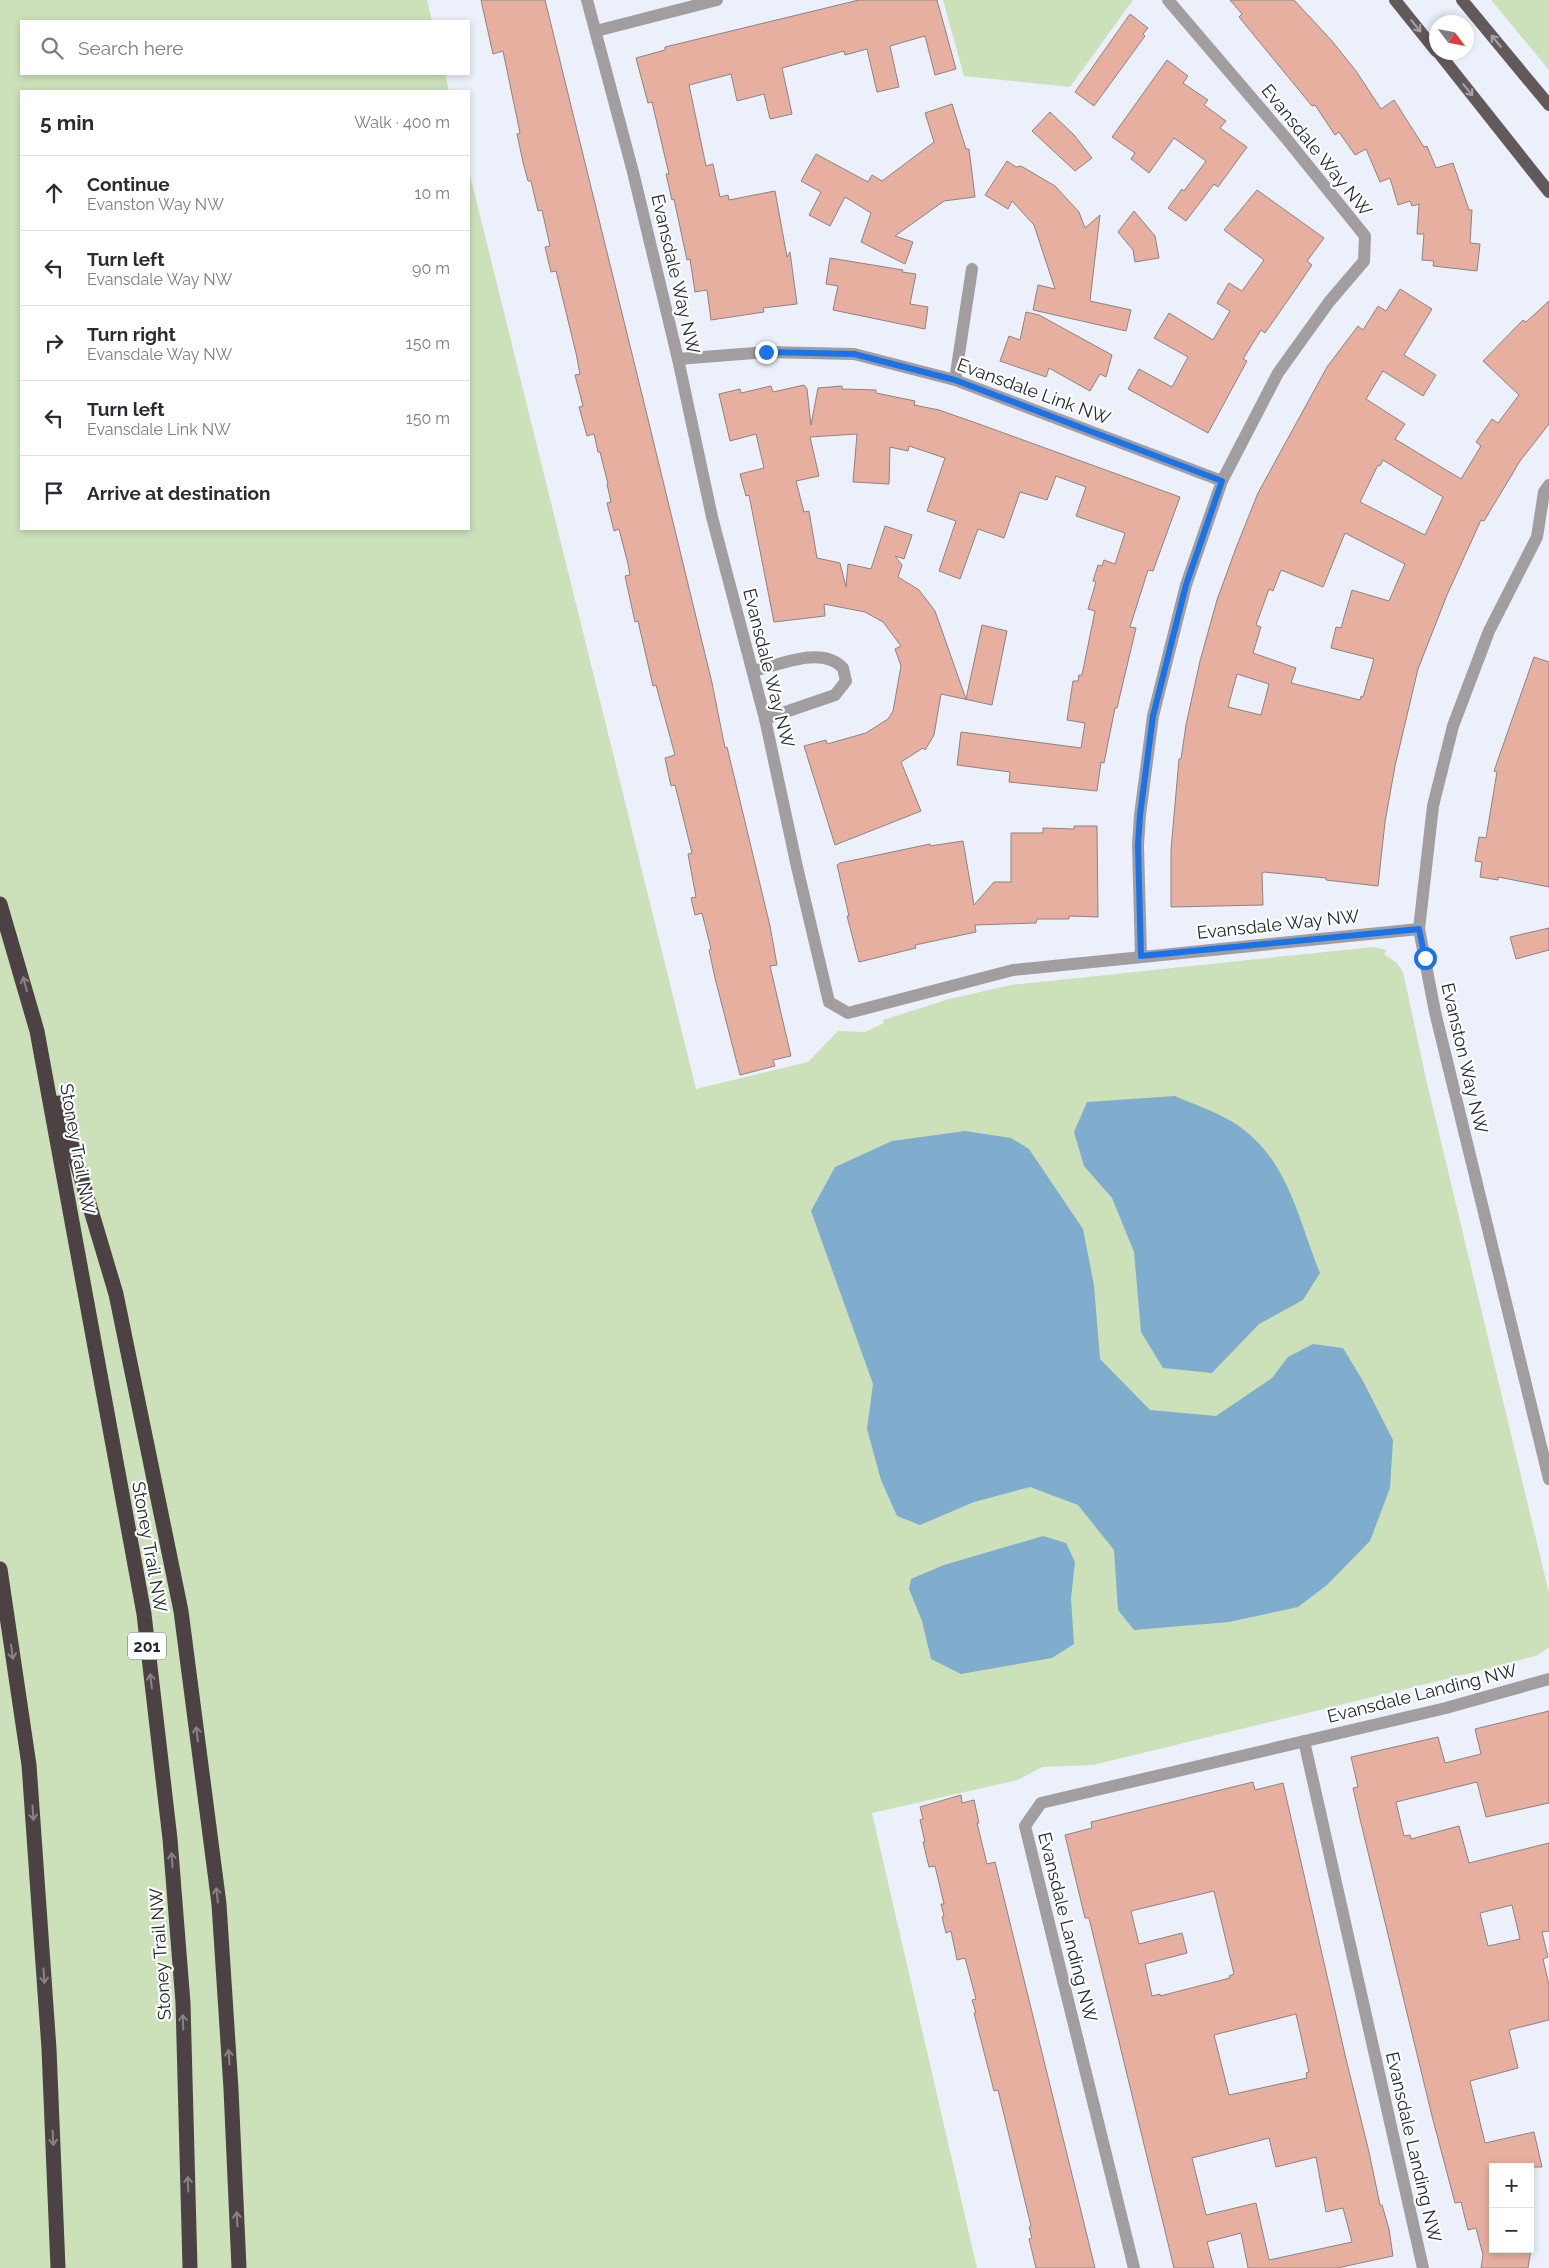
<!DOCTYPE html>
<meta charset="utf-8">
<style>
:root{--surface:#fff;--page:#f7f7f7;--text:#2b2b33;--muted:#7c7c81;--line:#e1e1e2}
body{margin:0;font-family:Raleway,sans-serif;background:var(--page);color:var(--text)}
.controls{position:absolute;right:15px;bottom:15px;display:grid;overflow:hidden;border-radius:0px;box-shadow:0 2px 8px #0003}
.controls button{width:45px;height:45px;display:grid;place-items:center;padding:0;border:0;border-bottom:1px solid var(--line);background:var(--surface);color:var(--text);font:25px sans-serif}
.compass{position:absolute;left:1429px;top:15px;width:45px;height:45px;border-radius:50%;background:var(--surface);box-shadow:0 2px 8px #0003;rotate:122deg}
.stop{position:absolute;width:15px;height:15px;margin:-11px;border:4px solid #1a73e8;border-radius:50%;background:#fff}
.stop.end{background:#1a73e8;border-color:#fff;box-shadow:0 1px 5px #0008}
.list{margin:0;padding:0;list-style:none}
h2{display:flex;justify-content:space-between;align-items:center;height:65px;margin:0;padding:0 20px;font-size:21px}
h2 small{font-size:16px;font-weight:400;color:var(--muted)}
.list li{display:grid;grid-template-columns:32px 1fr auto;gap:15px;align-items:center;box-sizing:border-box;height:75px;padding:0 20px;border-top:1px solid var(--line)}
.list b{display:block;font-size:19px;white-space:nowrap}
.list p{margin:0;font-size:16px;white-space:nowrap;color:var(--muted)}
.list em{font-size:16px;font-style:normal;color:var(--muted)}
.icon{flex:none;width:28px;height:28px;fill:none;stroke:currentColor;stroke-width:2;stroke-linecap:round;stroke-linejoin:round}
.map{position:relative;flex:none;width:1549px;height:2268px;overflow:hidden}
.search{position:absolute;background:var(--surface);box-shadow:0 2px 8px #0003;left:20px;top:20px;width:450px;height:55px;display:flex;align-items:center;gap:12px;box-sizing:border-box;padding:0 18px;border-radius:0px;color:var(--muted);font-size:19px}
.panel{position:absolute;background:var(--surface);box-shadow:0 2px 8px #0003;left:20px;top:90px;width:450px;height:440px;border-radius:0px}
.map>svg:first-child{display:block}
</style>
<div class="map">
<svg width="1549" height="2268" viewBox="0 0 1549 2268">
<rect width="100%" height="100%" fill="#ecf0fa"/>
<g fill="#cce1b9">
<path d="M0,0H427L432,21H21V74H445L449,91H21V529H469V171L696,1089L808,1062L838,1031L865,1032L884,1023L883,1020L949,999L1011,985L1373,947L1387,950L1384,954L1397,963L1403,972L1427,1083L1549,1593V1647L1538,1655L1496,1667L1093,1765L1042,1767L1018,1780L872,1813L977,2268H0Z"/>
<path d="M943,0H1133L1070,87L964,76Z"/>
<path d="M1491,0H1549V70Z"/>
</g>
<g fill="#80accd">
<path d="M1175,1096C1193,1104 1214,1111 1231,1121C1288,1155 1297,1217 1320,1273L1303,1300L1259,1324L1212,1373L1163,1368L1141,1332L1134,1252L1112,1198L1084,1166L1074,1132L1087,1102Z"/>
<path d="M965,1131L1011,1138L1029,1149L1083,1229L1094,1285L1100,1359L1150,1410L1216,1416L1272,1378L1288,1357L1313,1344L1343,1348L1363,1381L1393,1440L1390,1488L1370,1541L1327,1585L1298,1607L1229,1622L1134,1630L1118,1610L1114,1550L1078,1505L1030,1487L974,1502L920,1525L897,1516L881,1480L867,1429L873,1384L811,1211L835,1167L892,1141Z"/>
<path d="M1043,1536L1066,1543L1075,1562L1071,1598L1074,1644L1052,1658L961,1674L931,1659L922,1621L909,1589L911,1579L944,1565Z"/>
</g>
<g fill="#e6afa0" stroke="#8e8380" fill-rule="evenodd">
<path d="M481,0H545L647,415L712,683L725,748L727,747L770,926L777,965L770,966L791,1056L773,1060L775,1066L740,1075L715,978L709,950L711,949L702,913L695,915L691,898L696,897L688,854L692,853L675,785L671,786L665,758L675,755L656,685L653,686L638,621L635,622L625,576L630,575L628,564L619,529L614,531L607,503L611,502L607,484H608L600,452H598L594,434L587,436L579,407L583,406L575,375L580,374L576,353L556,271L551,272L545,247L550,246L542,210L538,211L531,181H528L523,162L517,134L520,133L503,51L493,54Z"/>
<path d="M859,0H937L956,69L935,75L925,36L890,46L899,87L877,92L867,49L845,55L844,51L782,68L792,114L770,119L764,94L737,101L731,74L689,85L706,166L713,164L720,197L728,195L729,200L775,191L787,257L790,252L797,304L763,308L764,312L711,320L707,290L695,292L690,259L687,260L674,199L672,200L666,174H669L652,102L648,103L636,58L665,50V47Z"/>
<path d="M1230,0H1294L1332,41L1356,71L1381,109L1394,100L1424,147L1427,146L1436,168L1453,163L1469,210H1472L1470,243L1480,244L1477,271L1433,266L1434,261L1422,260L1424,234H1417L1419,204L1412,206L1410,201L1398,205L1390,178L1380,182L1366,149L1355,155L1339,132L1335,135L1315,105L1312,106L1239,17L1242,14Z"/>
<path d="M1130,14L1148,28L1143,34L1145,36L1094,106L1075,92Z"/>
<path d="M1167,60L1188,76L1183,83L1208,100L1204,105L1226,121L1220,128L1247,147L1218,187L1214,184L1186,221L1168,208L1182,189L1184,191L1206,161L1174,138L1149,173L1131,159L1135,153L1112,137Z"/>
<path d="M952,104L966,149H969L975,197L944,201L895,236L913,242L905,264L861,242L871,213L845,197L830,226L809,215L821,192L801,181L816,154L868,182L872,175L882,181L934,142L925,113Z"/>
<path d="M1050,112L1074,135L1092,158L1075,171L1032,131Z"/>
<path d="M1007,161L1016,167L1021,166L1055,186L1079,212L1085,228L1100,215L1090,301L1131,310L1126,331L1033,310L1038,285L1055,289L1034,225L1012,201L1008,209L985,195Z"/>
<path d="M1257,190L1324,238L1307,261L1312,265L1295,290L1265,333L1261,330L1243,359L1247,361L1208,433L1128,389L1139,369L1172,387L1188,357L1154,338L1169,313L1213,340L1230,311L1217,303L1229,283L1242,291L1264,260L1224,230Z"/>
<path d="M1134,211L1155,236L1159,258L1135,262L1133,250L1118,232Z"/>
<path d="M830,258L903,270L902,272L916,274L910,304L928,307L925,329L833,310L838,286L826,284Z"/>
<path d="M1400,289L1432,309L1404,355L1436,375L1423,396L1383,371L1366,399L1405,424L1395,439L1461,479L1481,446L1476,442L1492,419L1498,423L1519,395L1483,361L1523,320L1526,322L1549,301V424L1520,461L1484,521L1481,520L1447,595L1418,669L1395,766L1385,822L1378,886L1326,880V878L1264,872L1262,873L1263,905L1171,907V850L1179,759H1181L1186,725L1200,661L1217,600L1236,548L1258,493L1327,367L1358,326L1363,330L1378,306L1386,311ZM1383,460L1443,497L1425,535L1360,502L1378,465L1380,466ZM1345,533L1405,564L1389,601L1352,590L1341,628L1336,627L1331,648L1374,659L1363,697L1361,696L1360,700L1291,683L1296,668L1253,653L1261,627L1256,625L1269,589L1273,591L1281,570L1323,587ZM1237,674L1269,684L1261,715L1228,707Z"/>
<path d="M1026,312L1039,315L1112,355L1106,377L1100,374L1090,391L1049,368L1046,377L1000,361L1009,336L1020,340Z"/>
<path d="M804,385L807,389L811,425L818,388L842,386V389L876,390V393L915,401L914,405L939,410L979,424L1180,497L1153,571L1148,570L1130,627L1136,628L1117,708H1115L1104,763L1101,762L1097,791L1009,782L1010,772L957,765L961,732L1081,748L1085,723L1067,720L1073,681H1078L1079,675H1082L1095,611L1088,609L1096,582L1093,581L1098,565L1102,566L1104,560L1115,564L1125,533L1076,516L1086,487L1056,476L1047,500L1020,492L1004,538L978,529L960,579L939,571L956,521L927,511L945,458L909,446L908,451L890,447L889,484L853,482L857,434L810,437L819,476L796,481L804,512L809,511L817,558L840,563L846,587L848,564L871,569L885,526L912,535L904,559L895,556L902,565L898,577L919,590L935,611L966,699L982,625L1007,631L992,705L941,694L934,735L925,750L923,748L901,762L921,811L835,845L804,746L826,740L827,744L866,733L888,719L893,711L901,666L895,649L901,646L883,622L865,612L824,604L825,616L774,622L749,495L746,496L740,474L764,468L756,434L730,441L719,394L740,389L741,393L771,386L773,392Z"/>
<path d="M1534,657L1549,662V887L1498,877V880L1480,877L1482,862L1475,861L1479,837L1486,838L1497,772L1494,771Z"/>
<path d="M1074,826H1097L1098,917L1069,916V919H1037L1036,923L975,925L976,932L915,945L916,948L859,962L847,916H849L837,865L840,863L930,844V846L963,841L974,905L994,882H1011V833H1043V828L1074,829Z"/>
<path d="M1549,928V950L1516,959L1510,937Z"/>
<path d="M1549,1711V1803L1486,1817L1477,1782L1396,1802L1404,1836L1410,1835L1411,1839L1459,1826L1469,1863L1549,1843V1931L1542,1932L1548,1957L1543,1959L1549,1985V2020L1509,2030L1518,2068L1470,2081L1485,2143L1534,2132L1542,2167H1493V2249H1531L1528,2268H1481L1483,2255L1476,2228L1468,2230L1461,2202L1455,2203L1432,2116L1360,1819L1353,1788L1358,1787L1351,1757L1438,1737L1445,1763L1481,1754L1475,1729ZM1512,1905L1520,1939L1488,1946L1480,1913Z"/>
<path d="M1253,1782L1255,1790L1283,1783L1346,2059L1369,2152L1380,2205H1382L1389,2229L1393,2256L1337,2268H1248L1241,2233L1207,2242L1214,2268H1174L1089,1918H1085L1065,1835L1092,1828L1091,1822ZM1214,1891L1234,1974L1229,1976L1230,1978L1160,1996V1994L1152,1996L1145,1964L1187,1953L1182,1933L1139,1944L1131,1911ZM1296,2014L1309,2072L1306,2073L1307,2078L1229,2095L1214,2035ZM1269,2138L1276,2167L1316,2157L1326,2212L1343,2208L1352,2242L1269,2260L1256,2203L1206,2215L1192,2158Z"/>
<path d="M961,1795L962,1803L974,1800L979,1823H977L987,1864L995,1862L1095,2268H1036L1029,2239L1032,2238L1029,2227L1031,2226L998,2090L994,2091L974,2013H976L972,2000L976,1999L965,1958L957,1960L951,1931L946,1933L942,1917L944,1916L941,1904H944L935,1866L929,1867L923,1842H925L920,1820L923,1819L920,1807Z"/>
</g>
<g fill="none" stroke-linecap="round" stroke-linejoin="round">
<g stroke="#a29d9e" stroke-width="12">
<path d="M587,0L633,172L678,359L712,517L765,719L797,867L829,1002L848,1013L1013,970L1419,929"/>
<path d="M596,31L717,0"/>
<path d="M678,359L766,352L854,354L955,380L1222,481"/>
<path d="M955,380L972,269"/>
<path d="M1549,485L1544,492L1537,537L1489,631L1453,726L1433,806L1419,929L1435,1012L1549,1479"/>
<path d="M753,671C779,665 822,645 843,668L846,681L835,695L765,719"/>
<path d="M1141,956L1138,845L1140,815L1153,716L1186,585L1222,481L1278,373L1329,302L1364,261L1365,236L1285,137L1168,0"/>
<path d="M1304,1741L1423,2268"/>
<path d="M1134,2268L1025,1826L1041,1803L1446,1708L1549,1679"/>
</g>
<g stroke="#62595b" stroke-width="12">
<path d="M1395,0L1436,51"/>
<path d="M1462,0L1549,105"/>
<path d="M1438,52L1549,192"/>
</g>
<g stroke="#4c4244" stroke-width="15">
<path d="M0,904L37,1031L144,1614L170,1839L183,2003L190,2268"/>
<path d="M59,1103L116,1294L181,1611L219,1904L231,2089L239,2268"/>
<path d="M0,1569L29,1765L49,2049L58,2268"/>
</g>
</g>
<defs><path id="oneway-shaft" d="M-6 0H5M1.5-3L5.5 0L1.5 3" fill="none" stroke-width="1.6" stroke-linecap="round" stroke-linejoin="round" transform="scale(1.25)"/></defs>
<g stroke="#a7a3a5">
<use href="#oneway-shaft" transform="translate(1416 26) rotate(51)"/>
<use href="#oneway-shaft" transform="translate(1496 41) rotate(-130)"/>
<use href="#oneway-shaft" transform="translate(1468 90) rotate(51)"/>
</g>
<g stroke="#8a8385">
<use href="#oneway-shaft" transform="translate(25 984) rotate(-106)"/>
<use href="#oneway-shaft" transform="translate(12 1652) rotate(82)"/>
<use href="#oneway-shaft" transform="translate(151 1681) rotate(-97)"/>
<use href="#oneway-shaft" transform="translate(197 1734) rotate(-97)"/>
<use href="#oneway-shaft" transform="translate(33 1813) rotate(86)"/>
<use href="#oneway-shaft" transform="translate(172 1860) rotate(-94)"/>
<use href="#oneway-shaft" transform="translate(217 1895) rotate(-97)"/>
<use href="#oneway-shaft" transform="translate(44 1976) rotate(86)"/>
<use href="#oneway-shaft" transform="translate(183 2022) rotate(-92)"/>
<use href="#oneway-shaft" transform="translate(229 2057) rotate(-94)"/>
<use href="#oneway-shaft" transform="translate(53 2138) rotate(87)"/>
<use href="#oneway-shaft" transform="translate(188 2184) rotate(-92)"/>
<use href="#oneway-shaft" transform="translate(237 2219) rotate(-93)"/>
</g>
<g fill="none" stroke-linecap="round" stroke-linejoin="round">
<path stroke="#1a73e8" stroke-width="6" d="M766,352L854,354L955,380L1222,481L1186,585L1153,716L1140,815L1138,845L1141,956L1419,929L1425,958"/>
</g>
<g text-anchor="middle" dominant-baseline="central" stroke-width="4.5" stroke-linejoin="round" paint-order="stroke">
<rect fill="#fcfdff" stroke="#66686b" stroke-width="1" x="128" y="1632.5" width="38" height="27" rx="4"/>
<g font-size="16" font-weight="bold" fill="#26282b">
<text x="147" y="1646">201</text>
</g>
<g font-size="18" fill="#26282b" stroke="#fcfdff">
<text transform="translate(1317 150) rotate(51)">Evansdale Way NW</text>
<text transform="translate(676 274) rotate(77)">Evansdale Way NW</text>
<text transform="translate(1034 391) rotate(20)">Evansdale Link NW</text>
<text transform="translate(769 668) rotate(76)">Evansdale Way NW</text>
<text transform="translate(1278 924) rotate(-6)">Evansdale Way NW</text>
<text transform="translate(1465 1058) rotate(77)">Evanston Way NW</text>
<text transform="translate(78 1149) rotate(80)">Stoney Trail NW</text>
<text transform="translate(150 1547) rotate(80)">Stoney Trail NW</text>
<text transform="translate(1422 1693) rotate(-14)">Evansdale Landing NW</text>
<text transform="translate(1068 1927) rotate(76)">Evansdale Landing NW</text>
<text transform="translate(160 1954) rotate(-94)">Stoney Trail NW</text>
<text transform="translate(1414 2147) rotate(77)">Evansdale Landing NW</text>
</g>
</g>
</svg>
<div class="controls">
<button>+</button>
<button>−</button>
</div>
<svg class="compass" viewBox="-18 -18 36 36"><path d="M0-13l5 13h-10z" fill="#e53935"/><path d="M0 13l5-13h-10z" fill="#7c7c81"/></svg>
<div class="stop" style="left:1425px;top:958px"></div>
<div class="stop end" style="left:766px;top:352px"></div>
<div class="search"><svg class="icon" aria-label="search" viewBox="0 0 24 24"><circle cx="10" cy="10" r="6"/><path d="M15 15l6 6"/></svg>Search here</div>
<section class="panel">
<h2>5 min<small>Walk · 400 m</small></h2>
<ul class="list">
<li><svg class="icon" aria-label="ahead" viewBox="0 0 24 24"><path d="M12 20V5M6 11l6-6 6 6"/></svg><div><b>Continue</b><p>Evanston Way NW</p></div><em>10 m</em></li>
<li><svg class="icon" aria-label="left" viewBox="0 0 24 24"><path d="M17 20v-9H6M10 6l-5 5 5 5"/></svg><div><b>Turn left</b><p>Evansdale Way NW</p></div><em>90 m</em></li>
<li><svg class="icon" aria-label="right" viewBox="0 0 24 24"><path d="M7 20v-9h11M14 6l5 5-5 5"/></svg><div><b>Turn right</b><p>Evansdale Way NW</p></div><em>150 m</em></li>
<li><svg class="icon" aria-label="left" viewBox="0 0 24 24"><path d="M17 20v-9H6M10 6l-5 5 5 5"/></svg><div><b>Turn left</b><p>Evansdale Link NW</p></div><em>150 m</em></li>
<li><svg class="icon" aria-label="arrive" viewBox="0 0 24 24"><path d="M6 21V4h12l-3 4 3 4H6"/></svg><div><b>Arrive at destination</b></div></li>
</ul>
</section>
</div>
